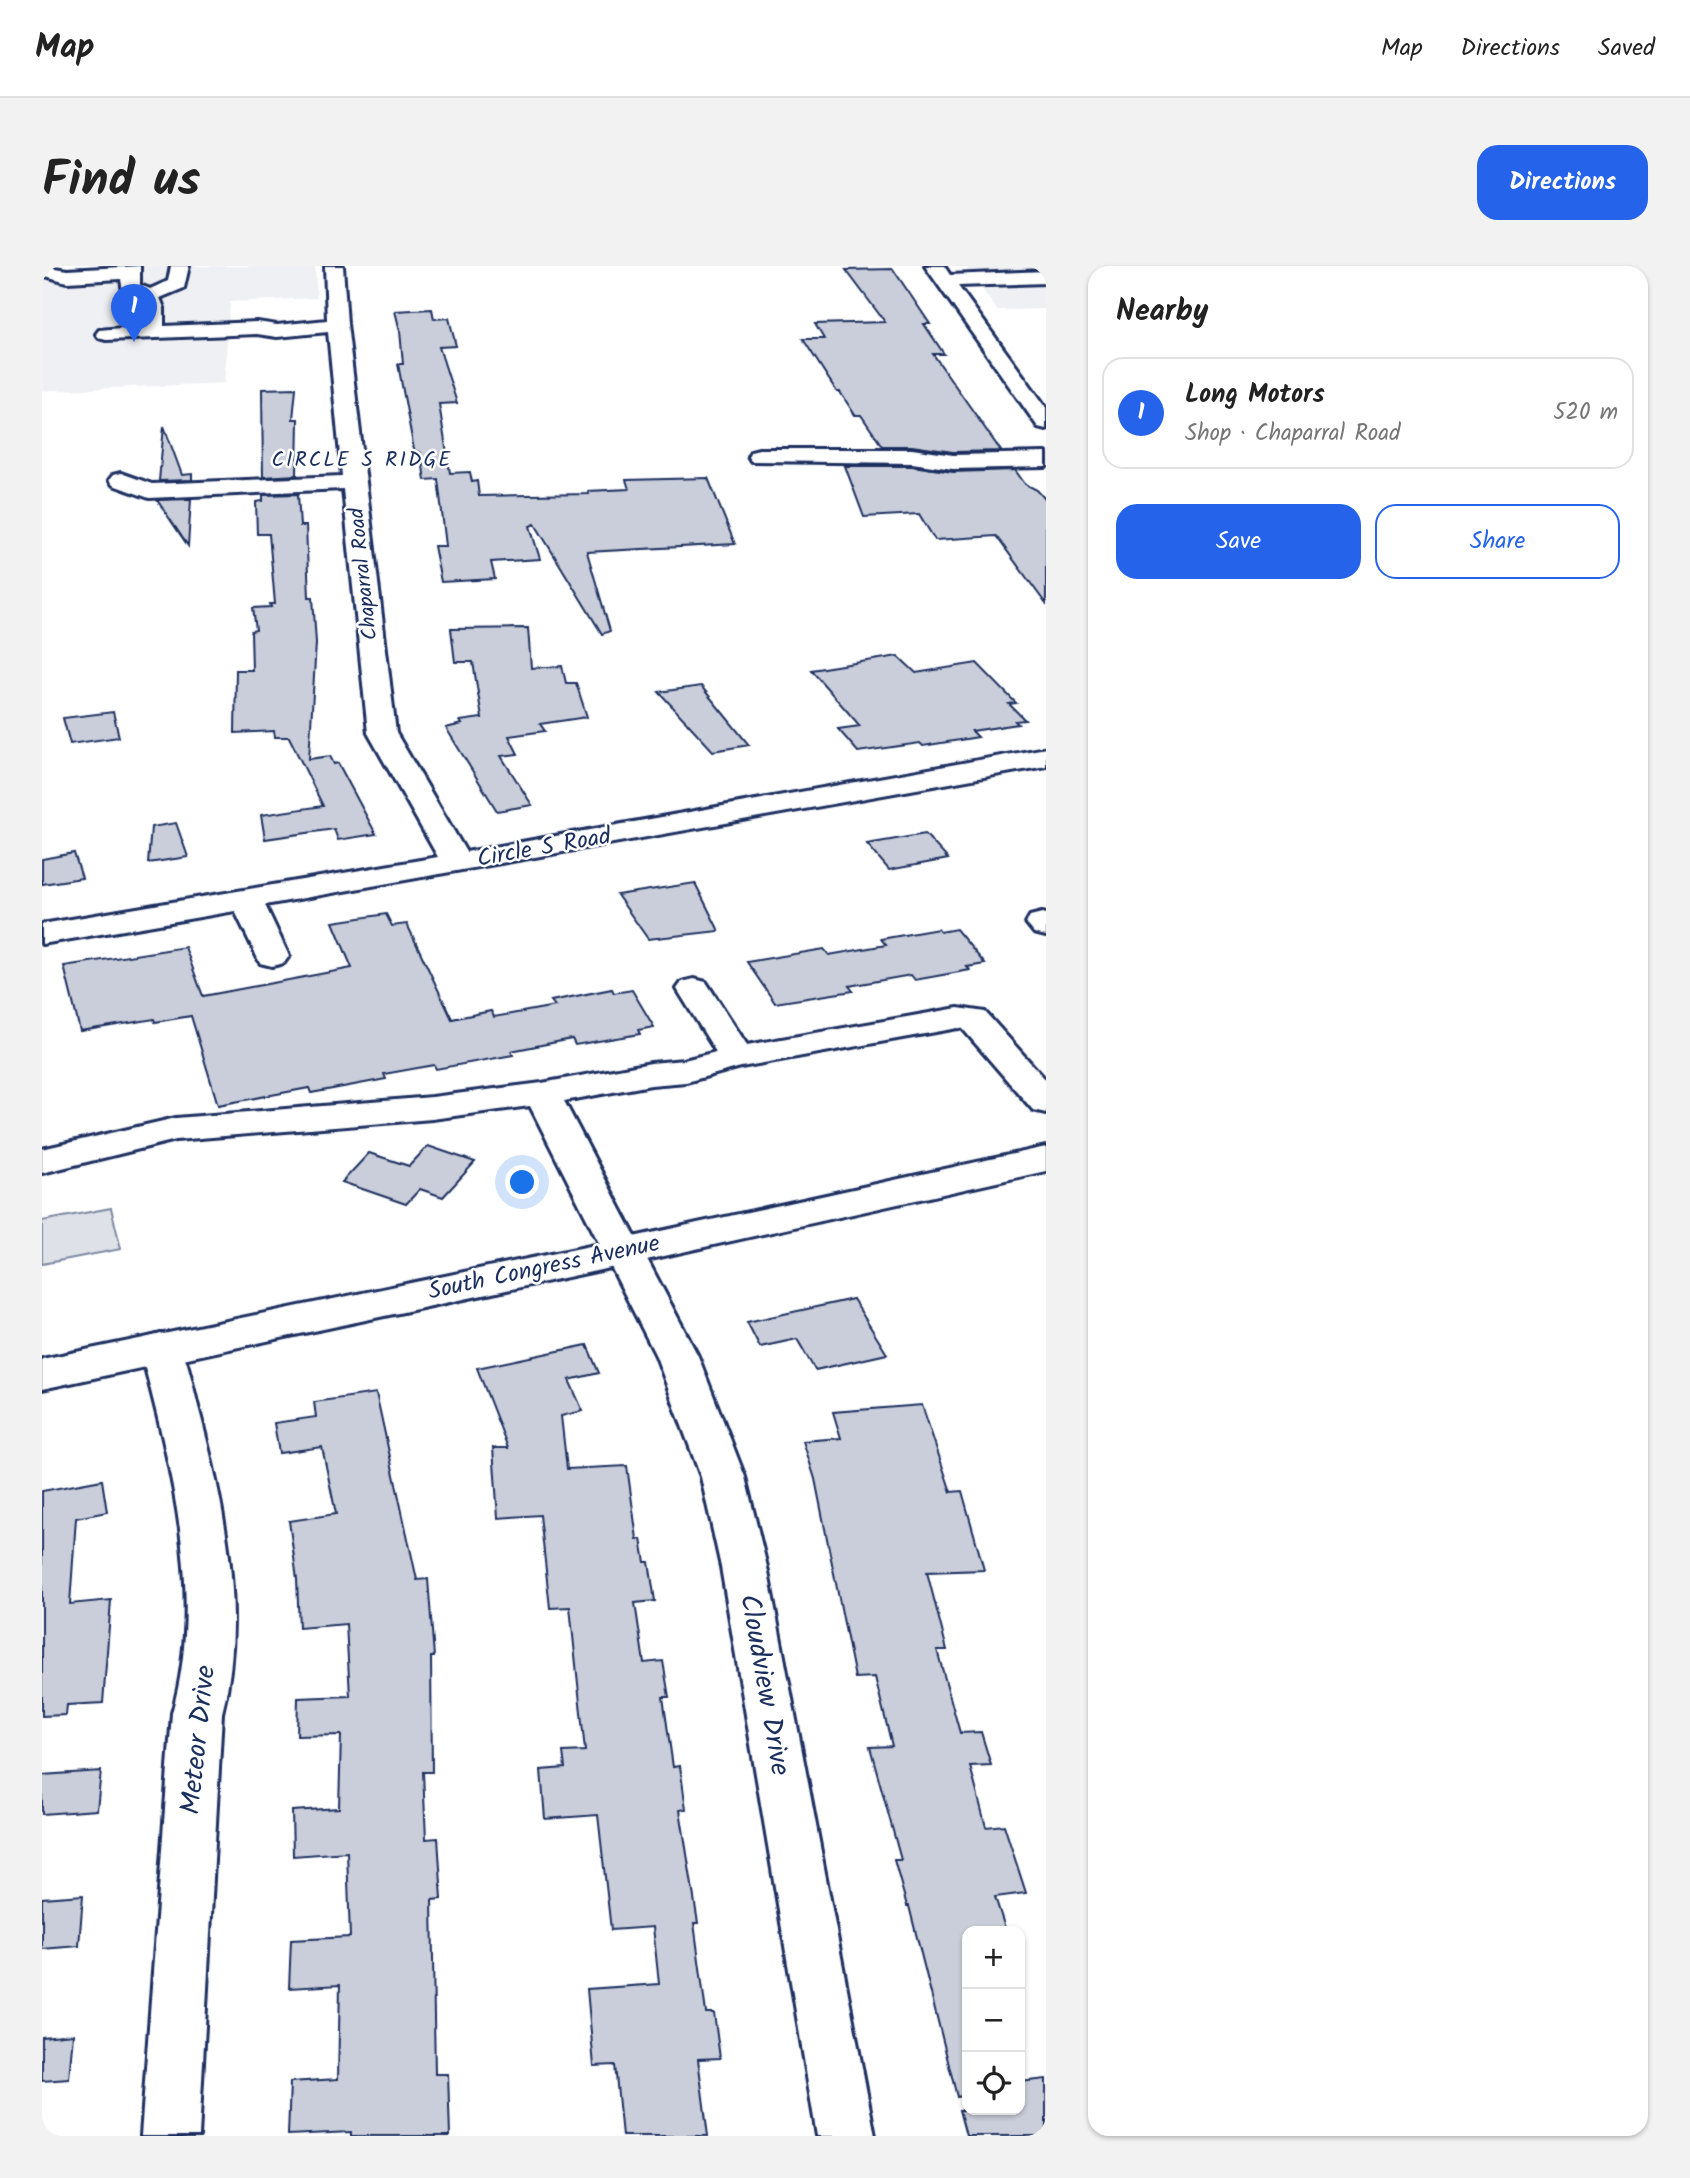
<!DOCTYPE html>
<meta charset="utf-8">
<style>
:root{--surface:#fff;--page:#f2f2f2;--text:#222;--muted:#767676;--line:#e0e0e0;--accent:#2563eb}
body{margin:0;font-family:Kalam,sans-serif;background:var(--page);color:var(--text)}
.controls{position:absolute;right:21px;bottom:21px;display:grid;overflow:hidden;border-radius:14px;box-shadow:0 2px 5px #0004}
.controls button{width:63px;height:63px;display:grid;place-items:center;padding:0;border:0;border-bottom:2px solid var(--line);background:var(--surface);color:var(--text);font:35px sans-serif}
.you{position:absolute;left:481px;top:917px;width:24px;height:24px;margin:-18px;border:5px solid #fff;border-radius:50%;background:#1a73e8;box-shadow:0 0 0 10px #1a73e833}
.badge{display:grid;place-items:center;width:46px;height:46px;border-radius:50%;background:var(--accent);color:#fff;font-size:23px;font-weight:700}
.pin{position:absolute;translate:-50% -58px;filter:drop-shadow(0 2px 4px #0008)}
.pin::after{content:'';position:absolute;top:37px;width:24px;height:21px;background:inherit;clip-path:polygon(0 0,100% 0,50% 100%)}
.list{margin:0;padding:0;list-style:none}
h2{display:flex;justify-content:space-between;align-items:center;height:91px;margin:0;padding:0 28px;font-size:30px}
h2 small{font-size:23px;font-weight:400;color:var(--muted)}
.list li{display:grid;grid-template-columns:46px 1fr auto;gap:21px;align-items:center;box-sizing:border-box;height:112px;margin:0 14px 14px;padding:0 14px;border:2px solid var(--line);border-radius:21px}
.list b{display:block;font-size:26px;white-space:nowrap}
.list p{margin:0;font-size:23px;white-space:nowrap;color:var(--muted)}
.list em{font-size:23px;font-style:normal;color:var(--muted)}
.actions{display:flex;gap:14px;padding:21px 28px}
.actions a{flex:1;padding:16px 0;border:2px solid var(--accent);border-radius:21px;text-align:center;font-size:24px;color:var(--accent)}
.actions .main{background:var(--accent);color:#fff}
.icon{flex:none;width:38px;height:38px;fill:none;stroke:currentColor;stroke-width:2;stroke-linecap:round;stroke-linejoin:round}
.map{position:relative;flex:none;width:1004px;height:1870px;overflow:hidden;border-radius:21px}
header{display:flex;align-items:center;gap:42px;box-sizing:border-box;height:98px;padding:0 35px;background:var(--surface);border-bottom:2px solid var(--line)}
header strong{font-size:33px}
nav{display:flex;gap:38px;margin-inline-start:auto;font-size:24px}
.intro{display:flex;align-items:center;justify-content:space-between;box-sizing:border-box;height:168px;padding:0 42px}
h1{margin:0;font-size:49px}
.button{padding:18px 32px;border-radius:21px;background:var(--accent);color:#fff;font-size:24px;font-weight:700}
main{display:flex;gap:42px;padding:0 42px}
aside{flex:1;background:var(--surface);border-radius:21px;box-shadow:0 2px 5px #0004}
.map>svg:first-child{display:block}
</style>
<header>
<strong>Map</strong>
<nav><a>Map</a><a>Directions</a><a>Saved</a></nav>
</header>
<div class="intro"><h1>Find us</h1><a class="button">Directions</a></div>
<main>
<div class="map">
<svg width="1004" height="1870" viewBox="0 0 1004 1870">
<rect width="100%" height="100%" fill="#fff"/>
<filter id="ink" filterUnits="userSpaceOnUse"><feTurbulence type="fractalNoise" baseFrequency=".0143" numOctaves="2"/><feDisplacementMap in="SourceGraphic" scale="14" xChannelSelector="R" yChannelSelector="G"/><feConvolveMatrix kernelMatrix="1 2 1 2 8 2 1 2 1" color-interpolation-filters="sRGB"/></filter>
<g filter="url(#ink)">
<g fill="#eff0f4">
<path d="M0,0H273L275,32L188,36L182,117L0,125Z"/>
<path d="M923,0H1004V43L955,44Z"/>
</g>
<path fill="#dee1e7" stroke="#7c88a2" stroke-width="2" d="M69,942L79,983L0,998V955Z"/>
<g fill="#caceda" stroke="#1b2f5e" stroke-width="2">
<path d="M851,3L888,58H882L902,88H891L959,185L911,186L870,180H840L819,149H813L798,126H795L761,73H782L773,58L843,56L804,4Z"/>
<path d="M390,43L392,53L407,52L414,80L397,81L415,137L397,138L408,207L428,206L430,216L435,215L437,230L547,228L546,225L587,223L584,214L666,212L693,278L545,286L568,365L560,368L493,258L488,260L498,293L449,296L453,313L399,316L392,280H404L396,213L383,214L379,187L372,184L356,98H361L358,65L353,45Z"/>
<path d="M254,122L251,153H256L255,209L221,211L220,123Z"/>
<path d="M122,160L140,209L150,208V214L117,215Z"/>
<path d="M803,200H870L911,206L973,204L983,218L995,224L1004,234V338L954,270L893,274L877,248L822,251Z"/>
<path d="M256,228L258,260H264L267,331H271L274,377L267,493L288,490L292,498L296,497L334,568L296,574L292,563L223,573L219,549L281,540L247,471H233L232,465L193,467L194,404H210L209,365L214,364L211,342L229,341L228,338H233L227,268H215L214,236L221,235V229Z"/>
<path d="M149,233L146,280L115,234Z"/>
<path d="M486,362L489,402L520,400L524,417H534L545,451L498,458L503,465L467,470L476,488L459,490L490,539L455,545L404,462L420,458L418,455L440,452L431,396H413L409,363Z"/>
<path d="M856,390L874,407L935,397L974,437L967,438L983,454L973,455L976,458L930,465L936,471L881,480L878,477L816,486L796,463L818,460L769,404Z"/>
<path d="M659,420L707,479L671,485L617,426Z"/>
<path d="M71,446L77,471L28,478L21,452Z"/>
<path d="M134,557L146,591L106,597L109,561Z"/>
<path d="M883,568L906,593L847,604L825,578Z"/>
<path d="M32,587L40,612L0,618V593Z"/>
<path d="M653,617L677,665L606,673L575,629Z"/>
<path d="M344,648L350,660L365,658L410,753L449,745L452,751L513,740L509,735L570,723L572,727L590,724L612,761L596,764L598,768L533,779L530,773L469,785L471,789L394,803L392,799L342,808L344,813L269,827L267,822L176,839L149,750L113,756L112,753L38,765L22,700L143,681L161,730L310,702L291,656Z"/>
<path d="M896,663L898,666L914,663L943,698L925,701L928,704L873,714L869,709L807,720L811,725L733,737L705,696L782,683L787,689L844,679L839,673Z"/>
<path d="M386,880L433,896L401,931L378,923L364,938L300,916L327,887L367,900Z"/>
<path d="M811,1033L845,1088L773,1104L755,1073L718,1081L705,1056Z"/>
<path d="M545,1079L557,1107L527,1114L541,1145L519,1150L525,1203L585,1200L595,1273H599L603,1296H607L613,1335L593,1337L602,1397L621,1395L627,1431H621L631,1501L638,1500L644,1543L638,1544L656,1657H652L664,1747H672L678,1792L656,1793L666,1870H580L573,1799L552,1800L545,1723L617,1718L611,1661L569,1664L556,1549L503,1553L499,1504L523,1502L521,1486L543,1485L528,1341L508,1342L498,1249L456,1252L451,1182H466L435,1102Z"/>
<path d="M334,1127L375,1314L386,1313L392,1391H389L390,1506H381L384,1573L396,1572L400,1633L390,1634L393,1808H406L408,1870H309V1866L246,1869L248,1816L296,1813L298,1719L247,1722L249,1674L308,1671L305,1586L251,1590L250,1545L297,1542L299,1469L255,1470L256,1432L308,1430L304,1358L257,1362L255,1313L247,1255L294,1248L280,1181L237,1187L232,1157L274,1151L272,1136Z"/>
<path d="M880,1139L909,1226L920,1225L942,1304L885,1306L905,1384H895L918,1467L939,1466L949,1499L928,1500L944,1561L962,1559L984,1627L953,1631L964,1665H925V1829L915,1831L867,1640H865L852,1594H859L828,1481L850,1480L833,1411L813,1412L773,1213L761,1175L799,1172L791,1146Z"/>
<path d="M60,1214L65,1246L34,1252L28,1338L69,1334L61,1437L25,1439L24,1449L0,1450V1225Z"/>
<path d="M59,1505L55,1544L0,1548V1509Z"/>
<path d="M41,1629L37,1680L0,1683V1632Z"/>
<path d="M31,1768L27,1813L0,1815V1771Z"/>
<path d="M1004,1813V1870H924L917,1844H978V1816Z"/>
</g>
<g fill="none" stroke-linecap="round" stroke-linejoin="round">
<defs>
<g id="minor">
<path d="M0,0L25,4L98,0V19L108,23L126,15L129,0H147L142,22L118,32L122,42V60L215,56L235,59L285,54L283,0H301L305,58L354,467L424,586L1004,482V500L223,639L247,690L242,697L230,700L218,697L193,645L0,678V658L396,591L326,467L301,223L107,232L71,219L67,214L71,209L79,207L110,218L300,210L286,66L235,71L215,68L64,74L57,72L54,68L57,64L102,60L100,36L81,26L79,13L25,16L0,9Z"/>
<path d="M883,0H902L908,9L1004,5V17L916,20L1004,141V163L996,161Z"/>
<path d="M717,183H870L911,189L1004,187V201L911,203L870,197L709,195L706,190L709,185Z"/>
<path d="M1000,647L1004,648V670L992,667L984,657L988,650Z"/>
<path d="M652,713L664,716L705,779L916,742L943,746L1004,814V847L991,844L921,763L916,762L699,801L644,816L609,819L522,835L656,1090L703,1211L725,1301L833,1870H775L679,1301L659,1211L614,1090L488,840L390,853L134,874L0,907V883L134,852L390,831L500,817L609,797L642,794L674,786L635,723L640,716Z"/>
<path d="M119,1068L134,1072C147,1094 151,1123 158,1148C183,1243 205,1350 180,1447L157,1870H99L130,1447C164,1329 128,1197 98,1082L104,1072Z"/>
</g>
<path id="major" d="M1004,881V905L582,999L0,1123V1093L582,973Z"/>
</defs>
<use href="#minor" stroke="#1b2f5e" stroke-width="6"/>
<use href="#major" stroke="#1b2f5e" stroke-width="6"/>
<use href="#minor" fill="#fff" fill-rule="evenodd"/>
<use href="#major" fill="#fff" fill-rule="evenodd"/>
</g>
</g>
<g text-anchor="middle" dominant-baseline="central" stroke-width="5" stroke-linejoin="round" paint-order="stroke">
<g font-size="21" letter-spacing="2" fill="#1b2f5e" stroke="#fff">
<text x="320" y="194">CIRCLE S RIDGE</text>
</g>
<g font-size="21" fill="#1b2f5e" stroke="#fff">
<text transform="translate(322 308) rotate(-96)">Chaparral Road</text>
</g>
<g font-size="24" fill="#1b2f5e" stroke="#fff">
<text transform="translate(502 582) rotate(-10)">Circle S Road</text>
<text transform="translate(502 1002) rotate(-12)">South Congress Avenue</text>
</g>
<g font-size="28" fill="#1b2f5e" stroke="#fff">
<text transform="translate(722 1419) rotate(80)">Cloudview Drive</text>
<text transform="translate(157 1474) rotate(-84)">Meteor Drive</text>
</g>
</g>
</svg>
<div class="controls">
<button>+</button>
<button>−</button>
<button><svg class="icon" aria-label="locate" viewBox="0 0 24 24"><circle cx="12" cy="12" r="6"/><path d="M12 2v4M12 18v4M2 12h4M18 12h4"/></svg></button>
</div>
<div class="you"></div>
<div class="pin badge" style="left:92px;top:76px">1</div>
</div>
<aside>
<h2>Nearby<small></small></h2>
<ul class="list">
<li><span class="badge">1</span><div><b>Long Motors</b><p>Shop · Chaparral Road</p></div><em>520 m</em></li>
</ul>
<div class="actions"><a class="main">Save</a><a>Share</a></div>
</aside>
</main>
